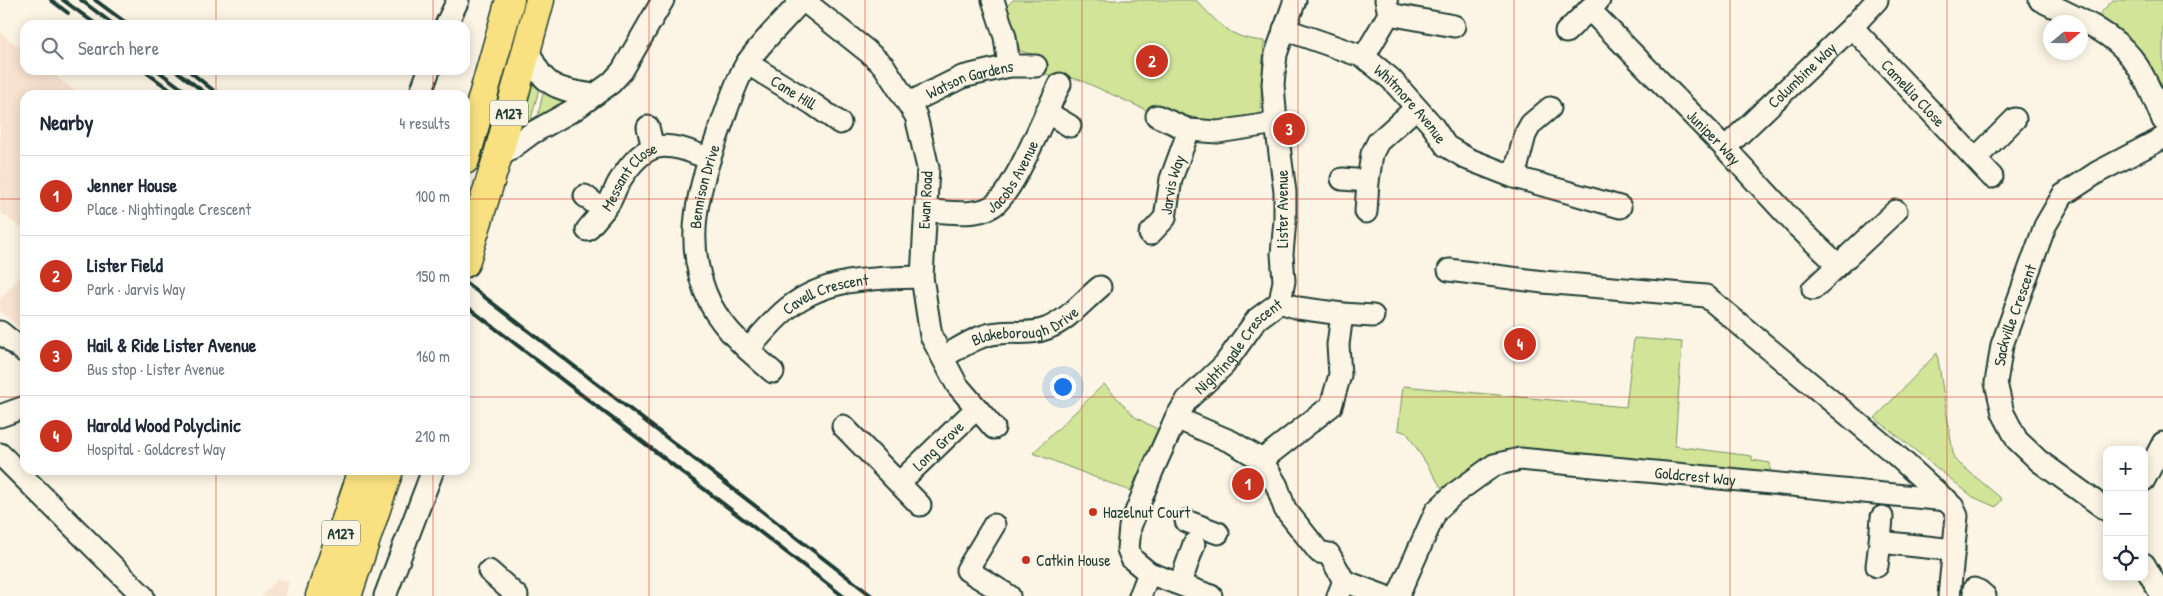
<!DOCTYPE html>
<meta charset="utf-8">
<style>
:root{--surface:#fff;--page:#f2f2f3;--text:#1f2937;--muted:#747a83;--line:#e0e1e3;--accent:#c8321e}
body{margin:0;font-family:"Patrick Hand",sans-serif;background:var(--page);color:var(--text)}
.controls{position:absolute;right:15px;bottom:15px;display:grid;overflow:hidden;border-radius:10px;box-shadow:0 2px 12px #0003}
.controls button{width:45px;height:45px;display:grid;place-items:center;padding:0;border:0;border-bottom:1px solid var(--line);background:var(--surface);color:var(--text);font:25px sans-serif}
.compass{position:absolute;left:2043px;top:15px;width:45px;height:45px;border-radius:50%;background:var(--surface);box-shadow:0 2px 12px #0003;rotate:70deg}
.you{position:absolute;left:1062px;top:386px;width:18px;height:18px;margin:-12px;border:4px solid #fff;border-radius:50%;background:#1a73e8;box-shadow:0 0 0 8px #1a73e833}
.badge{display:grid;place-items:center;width:32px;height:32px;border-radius:50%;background:var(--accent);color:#fff;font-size:16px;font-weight:700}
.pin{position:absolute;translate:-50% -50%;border:2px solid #fff;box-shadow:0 1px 5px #0006}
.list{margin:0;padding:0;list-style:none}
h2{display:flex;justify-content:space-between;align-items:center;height:65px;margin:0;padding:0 20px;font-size:21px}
h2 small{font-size:16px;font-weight:400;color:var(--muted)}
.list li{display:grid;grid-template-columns:32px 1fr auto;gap:15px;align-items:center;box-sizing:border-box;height:80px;padding:0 20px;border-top:1px solid var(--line)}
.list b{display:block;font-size:19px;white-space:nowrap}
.list p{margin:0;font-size:16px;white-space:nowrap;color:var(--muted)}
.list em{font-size:16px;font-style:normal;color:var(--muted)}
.icon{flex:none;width:28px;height:28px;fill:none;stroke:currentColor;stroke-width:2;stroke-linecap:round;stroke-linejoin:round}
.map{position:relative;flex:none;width:2163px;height:596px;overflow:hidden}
.search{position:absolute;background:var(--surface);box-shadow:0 2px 12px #0003;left:20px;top:20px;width:450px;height:55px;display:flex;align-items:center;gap:12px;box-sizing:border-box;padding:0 18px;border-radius:15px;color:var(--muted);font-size:19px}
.panel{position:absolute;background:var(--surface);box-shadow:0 2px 12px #0003;left:20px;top:90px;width:450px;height:385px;border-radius:15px}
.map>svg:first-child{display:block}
</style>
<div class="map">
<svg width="2163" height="596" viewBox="0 0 2163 596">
<rect width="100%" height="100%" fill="#fcf5e5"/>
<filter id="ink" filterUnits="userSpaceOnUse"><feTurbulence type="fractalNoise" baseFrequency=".02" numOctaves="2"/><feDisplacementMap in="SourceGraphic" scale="10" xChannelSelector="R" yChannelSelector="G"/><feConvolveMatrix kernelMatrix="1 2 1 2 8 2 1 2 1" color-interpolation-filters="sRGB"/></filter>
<g filter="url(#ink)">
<g fill="#f8e3d0">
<path d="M0,32L25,52V70H48L80,95H25V231L0,212Z"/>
<path d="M25,270V332L0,311V299Z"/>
<path d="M278,579L289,582L285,596H261Z"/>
</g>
<g fill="#d1e498" stroke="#789066">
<path d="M1013,0H1196C1219,24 1229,38 1264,41L1260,117L1214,121L1176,114H1155L1080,80L1067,77L1040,74L1041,57L1020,51L1006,7Z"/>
<path d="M2113,0H2163V120L2149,88L2089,25Z"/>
<path d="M529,77L540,85L529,127L517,136Z"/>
<path d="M544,89L572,99L536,124Z"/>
<path d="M1634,338L1682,342L1675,446L1752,456V460L1770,463V476L1506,450L1443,490L1407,433L1398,430L1403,386L1626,407Z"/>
<path d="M1937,353L1954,459L2002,499L1996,507L1973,497L1875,418Z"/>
<path d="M1104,384L1135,417L1159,430L1130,491L1033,453Z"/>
</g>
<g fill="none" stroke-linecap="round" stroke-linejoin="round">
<defs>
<g id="minor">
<path d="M803,0L867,51L884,66L916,116L928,168L922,277L931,336L957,385L994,428"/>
<path d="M993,0L1005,37L1009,66"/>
<path d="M1386,0L1389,14L1454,26"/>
<path d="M2040,0C2070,15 2110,30 2131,57C2145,75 2154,99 2163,120"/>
<path id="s1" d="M1589,9L1725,148L1798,227L1838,265"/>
<path d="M446,25L458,0"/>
<path id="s2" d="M1852,27L1992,177"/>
<path id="s3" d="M1284,29L1364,57L1391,79L1432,125L1446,146L1468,159L1514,177L1620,207"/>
<path d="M1566,32L1599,0"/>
<path d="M527,46C541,86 554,89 594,95"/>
<path d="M1364,57L1389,14"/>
<path id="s4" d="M747,63L813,104L840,123"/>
<path d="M420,95L429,70"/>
<path id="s5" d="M909,103L962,77L1009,66H1036"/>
<path d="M1046,112L1070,126"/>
<path d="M1157,116L1189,130L1218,132L1276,123"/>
<path d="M648,127L653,148"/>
<path id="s6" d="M1725,148L1852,27L1877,0"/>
<path d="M1976,158L2015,119"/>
<path d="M497,159L532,133L575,109L611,83L622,71L663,0"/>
<path d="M1514,177L1525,135L1531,124L1550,108"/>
<path d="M1342,179L1368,181L1372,154L1378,142L1416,108"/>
<path d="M585,196L603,210"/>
<path id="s7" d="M926,211C945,211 973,217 991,207C1014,195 1046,110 1060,84"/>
<path d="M1366,212L1368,181"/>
<path id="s8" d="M587,230C594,221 603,212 609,203C613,196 615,189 619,182C646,138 665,140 709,159"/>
<path id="s9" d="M1150,234L1165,218L1171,179L1189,130"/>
<path d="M1449,270L1543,282L1706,296L1896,455L1953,507L1957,516L1949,596"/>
<path d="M1813,289L1896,211"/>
<path d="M1280,302L1284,281L1282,254L1285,220V192L1276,123L1273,84L1276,54L1295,0"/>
<path d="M1342,314L1373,316"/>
<path d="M0,332L25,352"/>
<path id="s10" d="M748,350C761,335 773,320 788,308C826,277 876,278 922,277"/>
<path id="s11" d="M943,357C960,348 979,334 999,333C1016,331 1032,335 1048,328C1068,320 1083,301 1100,287"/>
<path id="s12" d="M773,372C752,354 724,330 711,305C680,243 699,187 721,126C728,107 736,80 747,63C760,43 786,19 802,0"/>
<path d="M0,416L25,407"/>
<path d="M1176,418L1232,442L1262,460L1331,406L1340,375L1338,345L1342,314L1298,308L1280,302"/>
<path d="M843,426L920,505"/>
<path d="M0,454L143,596"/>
<path d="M1262,460L1277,486L1285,509L1319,552L1329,554L1344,581"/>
<path d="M2144,480L2163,443"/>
<path id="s13" d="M899,483L976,409"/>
<path id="s14" d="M2107,510L2039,461L2017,440L2003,413L1996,383L2002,345L2045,226L2063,195L2098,172L2163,138"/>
<path d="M1882,517L1880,542L1954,550"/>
<path d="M1186,521L1218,533"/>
<path d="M994,525L967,570L1009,596"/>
<path d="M2144,564L2162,596"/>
<path d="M1877,566L1880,542"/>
<path d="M489,571L517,596"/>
<path d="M1180,584L1194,544"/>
<path d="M1974,589L1979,591L1985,596"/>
<path d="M385,596L433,470"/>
<path d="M1140,596L1149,573"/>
<path id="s15" d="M1211,596L1149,573L1132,559L1128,549L1130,527L1153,469L1176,418L1187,400L1224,365L1257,319L1280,302"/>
<path d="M1338,596L1344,581L1384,596"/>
<path id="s16" d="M1398,596L1436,511L1454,494L1494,465L1520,459L1947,500"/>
</g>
<g id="highway">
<path d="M465,160L510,0"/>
<path d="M465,263L497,159L540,0"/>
<path d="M320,596L363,470"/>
<path d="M347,596L389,470"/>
</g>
</defs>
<use href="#minor" stroke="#1f3d34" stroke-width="25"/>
<use href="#highway" stroke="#1f3d34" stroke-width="31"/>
<use href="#minor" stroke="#fcf5e5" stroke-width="21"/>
<use href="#highway" stroke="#f9e181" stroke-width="28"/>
<g stroke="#1f3d34" stroke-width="4">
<path d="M51,0L68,13"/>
<path d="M63,0L97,25"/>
<path d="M81,0L114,25"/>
<path d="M95,0L129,25"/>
<path d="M143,70L177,95"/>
<path d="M157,70L190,95"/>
<path d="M175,70L208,95"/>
<path d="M188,70L219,95"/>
<path d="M465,282L872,596"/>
<path d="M465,305L843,596"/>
</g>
</g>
</g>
<path fill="none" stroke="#c8321e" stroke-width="1" stroke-opacity="0.55" d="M216,0V25M433,0V25M649,0V596M865,0V596M1082,0V596M1298,0V596M1514,0V596M1730,0V596M1947,0V596M216,70V95M433,70V95M0,199H25M465,199H2163M0,397H25M465,397H2163M216,470V596M433,470V596"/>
<g fill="#c8321e" stroke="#fcf5e5" stroke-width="2">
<circle cx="1093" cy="512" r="5"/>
<circle cx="1026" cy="560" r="5"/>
</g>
<g text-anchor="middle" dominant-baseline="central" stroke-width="4" stroke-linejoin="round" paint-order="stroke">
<g fill="#fcf5e5" stroke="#617469" stroke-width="1">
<rect x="490" y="100.5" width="38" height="25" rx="4"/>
<rect x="322" y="520.5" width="38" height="25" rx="4"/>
</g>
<g font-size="15" font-weight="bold" fill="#1f3d34">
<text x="509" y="113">A127</text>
<text x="341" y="533">A127</text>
</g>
<g font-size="16" fill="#1f3d34" stroke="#fcf5e5">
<text stroke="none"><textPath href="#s6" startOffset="106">Columbine Way</textPath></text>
<text stroke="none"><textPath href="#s5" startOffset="66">Watson Gardens</textPath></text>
<text stroke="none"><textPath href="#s4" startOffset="55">Cane Hill</textPath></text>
<text stroke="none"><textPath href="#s2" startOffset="90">Camellia Close</textPath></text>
<text stroke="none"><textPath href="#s3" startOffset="151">Whitmore Avenue</textPath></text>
<text stroke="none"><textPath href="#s1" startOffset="179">Juniper Way</textPath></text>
<text stroke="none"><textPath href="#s7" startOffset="104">Jacobs Avenue</textPath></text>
<text stroke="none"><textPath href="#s8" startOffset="69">Messant Close</textPath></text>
<text stroke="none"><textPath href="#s9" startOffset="56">Jarvis Way</textPath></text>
<text stroke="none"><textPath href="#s12" startOffset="214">Bennison Drive</textPath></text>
<text transform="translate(925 200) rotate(-87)">Ewan Road</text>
<text transform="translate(1282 209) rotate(-90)">Lister Avenue</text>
<text stroke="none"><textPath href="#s10" startOffset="99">Cavell Crescent</textPath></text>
<text stroke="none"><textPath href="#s14" startOffset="246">Sackville Crescent</textPath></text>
<text stroke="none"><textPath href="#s11" startOffset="89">Blakeborough Drive</textPath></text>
<text stroke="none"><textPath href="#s15" startOffset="335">Nightingale Crescent</textPath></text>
<text stroke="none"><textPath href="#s13" startOffset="54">Long Grove</textPath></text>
<text stroke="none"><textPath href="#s16" startOffset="370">Goldcrest Way</textPath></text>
</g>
<g font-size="16" fill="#1f3d34" stroke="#fcf5e5" text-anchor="start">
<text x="1103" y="512">Hazelnut Court</text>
<text x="1036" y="560">Catkin House</text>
</g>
</g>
</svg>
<div class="controls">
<button>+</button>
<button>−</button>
<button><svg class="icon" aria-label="locate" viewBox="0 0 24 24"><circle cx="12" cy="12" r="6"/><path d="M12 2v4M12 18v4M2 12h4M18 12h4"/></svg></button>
</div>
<svg class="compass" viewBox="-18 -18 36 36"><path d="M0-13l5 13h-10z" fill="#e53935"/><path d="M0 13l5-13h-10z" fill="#747a83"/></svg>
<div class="you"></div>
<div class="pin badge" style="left:1248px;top:484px">1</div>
<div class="pin badge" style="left:1152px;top:61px">2</div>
<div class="pin badge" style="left:1289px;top:129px">3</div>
<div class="pin badge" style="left:1520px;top:344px">4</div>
<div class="search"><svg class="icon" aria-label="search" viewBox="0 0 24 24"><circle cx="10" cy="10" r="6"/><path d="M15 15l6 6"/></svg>Search here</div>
<section class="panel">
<h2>Nearby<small>4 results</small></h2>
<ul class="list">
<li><span class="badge">1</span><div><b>Jenner House</b><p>Place · Nightingale Crescent</p></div><em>100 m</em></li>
<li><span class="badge">2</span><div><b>Lister Field</b><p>Park · Jarvis Way</p></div><em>150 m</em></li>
<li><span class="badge">3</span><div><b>Hail &amp; Ride Lister Avenue</b><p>Bus stop · Lister Avenue</p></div><em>160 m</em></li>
<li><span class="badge">4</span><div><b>Harold Wood Polyclinic</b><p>Hospital · Goldcrest Way</p></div><em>210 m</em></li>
</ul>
</section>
</div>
